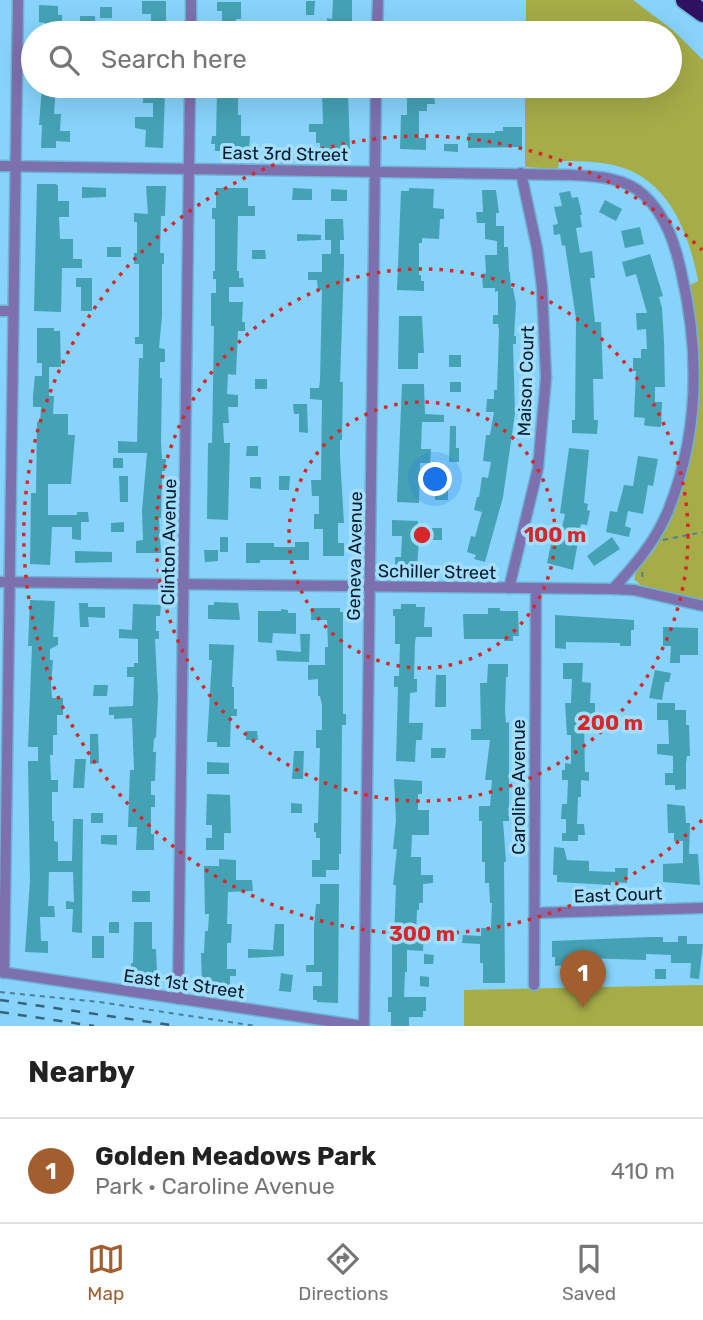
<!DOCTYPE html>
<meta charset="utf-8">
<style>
:root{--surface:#fff;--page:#f2f2f2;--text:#222;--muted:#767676;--line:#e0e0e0;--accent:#a25e2f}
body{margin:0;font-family:Rubik,sans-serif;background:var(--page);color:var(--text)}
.you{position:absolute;left:436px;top:480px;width:24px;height:24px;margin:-18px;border:5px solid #fff;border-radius:50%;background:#1a73e8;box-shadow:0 0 0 10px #1a73e833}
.badge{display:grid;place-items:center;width:46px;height:46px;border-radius:50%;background:var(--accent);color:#fff;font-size:23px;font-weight:700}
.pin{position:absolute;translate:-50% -58px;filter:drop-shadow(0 2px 4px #0008)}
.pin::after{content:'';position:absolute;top:37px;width:24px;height:21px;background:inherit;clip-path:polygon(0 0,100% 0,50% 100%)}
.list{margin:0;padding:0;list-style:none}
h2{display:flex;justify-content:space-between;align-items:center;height:91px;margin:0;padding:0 28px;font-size:30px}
h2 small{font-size:23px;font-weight:400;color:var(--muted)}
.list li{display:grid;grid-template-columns:46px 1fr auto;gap:21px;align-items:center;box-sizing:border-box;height:105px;padding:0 28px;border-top:2px solid var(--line)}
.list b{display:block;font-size:26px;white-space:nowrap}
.list p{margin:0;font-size:23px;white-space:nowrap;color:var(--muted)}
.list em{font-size:23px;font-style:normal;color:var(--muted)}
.icon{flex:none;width:38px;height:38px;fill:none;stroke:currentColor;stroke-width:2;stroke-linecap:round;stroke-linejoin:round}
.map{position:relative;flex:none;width:703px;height:1026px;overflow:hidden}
.search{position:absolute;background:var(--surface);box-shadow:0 7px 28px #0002;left:21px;right:21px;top:21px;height:77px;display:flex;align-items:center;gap:18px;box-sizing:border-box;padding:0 24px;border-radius:38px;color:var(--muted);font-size:26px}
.sheet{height:196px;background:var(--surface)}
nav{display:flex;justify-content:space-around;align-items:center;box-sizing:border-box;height:98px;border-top:2px solid var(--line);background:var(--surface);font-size:19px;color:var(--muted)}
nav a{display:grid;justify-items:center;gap:4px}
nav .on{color:var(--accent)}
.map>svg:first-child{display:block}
</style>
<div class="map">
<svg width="703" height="1026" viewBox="0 0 703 1026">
<rect width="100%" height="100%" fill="#87d3fb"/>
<g fill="#a5ac48">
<path d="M526,0H633L674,31L703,60V600L643,587L634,579C636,567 648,559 655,549C660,539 665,530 669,520C701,443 703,366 690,285L698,281C689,232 668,177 613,165C596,161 577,161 559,161L558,169L525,167V86H670V33H526Z"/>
<path d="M703,985V1026H464V990Z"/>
</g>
<g fill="#45a2b5">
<path d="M333,0H352V31L327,30V18L332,19Z"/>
<path d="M142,1H166V26H169L168,33H151V14H142Z"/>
<path d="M306,1H315L314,15H306Z"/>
<path d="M217,2H241V19H236V33H216V25H222V11H217Z"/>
<path d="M39,5L58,6V15H62V33H45V23L39,22Z"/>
<rect x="100" y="7" width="12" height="11"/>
<rect x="80" y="16" width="15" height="8"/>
<path d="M118,23H133V33H117Z"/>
<path d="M42,86H56L54,114H61L60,131H70V142L56,141V148H41L42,125H39Z"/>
<path d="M143,88H151V93H165L163,148L145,147L146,130L135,128V117H153V103H143Z"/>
<path d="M217,91H238V115H241V136H250L249,151H215V144H211L212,136H216Z"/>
<path d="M322,92L348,93L350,150H341V153L320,151V143H316V132H309V124H323Z"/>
<path d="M407,94H434L435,104H427V111H419V138H426V150L400,149L401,115H407Z"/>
<path d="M503,127H522V147L468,148V133H495V131H503Z"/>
<path d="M444,144H458V152L444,151Z"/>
<path d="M37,184H56L58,186V201H69V217H59L60,239H73V259H82V268H62L61,312L34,311Z"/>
<path d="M146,186H166L165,216H161L160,253H164V264H162V316L159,348L165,349V362H160V378H162L161,442L162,459H166L165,471H162L161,518H159L161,553H136V541L143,540L142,511L147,453H118V441L137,442L139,358H143V344H135V337H139V264H134V253H137V222H134V213L148,214Z"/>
<path d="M82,187L106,188V197L82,198Z"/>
<path d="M216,188H248V206H255V216H238L237,271H239V278H243L244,287H229V302H243L242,322H245V331H238L236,375L228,374L227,394L238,395V407H228L229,423H223L224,443H230L228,520L207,519L208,443H212L214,326H211V293H216V279H213V271H215V219H212V208H216Z"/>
<path d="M293,188L312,189V200H292Z"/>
<path d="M409,188L434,189L433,208L444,209V219H440L439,239L422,238V243H419V275H421V281H424V291L397,290L401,191H409Z"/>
<path d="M331,189L347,190V201H331Z"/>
<path d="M482,190H496L499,213H496V226H504V247H508L509,272H510L511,288H513L516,304L514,336H516V344H513L515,413L503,497L485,562L474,559L476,555L467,552L471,536L475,537L482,512L474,510L477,497H479L482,477L488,478L491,462L483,461L486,435H490L494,412H486L487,399H494V390H497L499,331L498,324H493V315H498V291L495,292V288H483L482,274L486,273L485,255H497V241L485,239V223H477L476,212H483Z"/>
<path d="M570,191L572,198L578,197L582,215H580L582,227L576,228L580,253L592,251L595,278H590L595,322H601L603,379H593L594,420H598L597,434L572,433V420H575L576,319L565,245L562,246L560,234L554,235L553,225L558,224L554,207L562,206L559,193Z"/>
<path d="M605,200L622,209L616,221L599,212Z"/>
<path d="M325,219H343L344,240H340V254H344V264L340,382H343L342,440H340V457L344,523H338V543H344V556H323V529H314V514H319V496H312L311,480H321L322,400L310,399V388H319L320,381L322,290H318L317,280H308V272H322V254H331V240H325Z"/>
<path d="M640,227L644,244L625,248L621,231Z"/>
<path d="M297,234L321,235V240L297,241Z"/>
<rect x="107" y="247" width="14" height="10"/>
<path d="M252,250H265L266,259H252Z"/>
<path d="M650,254L663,296L659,297L662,308L664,341L665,387H655V402H662L661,427L647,426L644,425L645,418L634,417L636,371H633V358H641V349H647L646,329L637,330L636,313H647L636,274L626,277L622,262Z"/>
<path d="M76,278H92V311H81V287H76Z"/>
<path d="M399,316H422L424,353H418V369H398Z"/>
<path d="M37,328H54V331H60L61,367H49V396H54L53,414H68V435H75L71,484H48V515H77V512H88L89,522H81V540L72,539V527H52L50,565L30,564L31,493H36L37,422H40L41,407H33V395L35,376H42V363H37Z"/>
<rect x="449" y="355" width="12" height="12"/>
<rect x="255" y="379" width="12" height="10"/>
<rect x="450" y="382" width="11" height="10"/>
<path d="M402,384H424L425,414L444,415V422H422L421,449H431L430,463H420L419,503L397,502Z"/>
<path d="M293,404H307L308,433L299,432V414H294Z"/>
<path d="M450,426H456V448H459V462H449Z"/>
<path d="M247,446H258V456H246Z"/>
<path d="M569,448L589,450L584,503L588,504L587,510L590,511L587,525L581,524L573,570L547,563L554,530L561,532L565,514L560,513Z"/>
<path d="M638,456L658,459L653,486L648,485L643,514L628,511L625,526L631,528L629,537L606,532L610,511L617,512L624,485L633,486Z"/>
<rect x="113" y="458" width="10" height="10"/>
<path d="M435,467H444V489H448V500H435Z"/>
<path d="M119,476H128V502H120Z"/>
<path d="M279,476H290L289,490H279Z"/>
<path d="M250,477H261V489L250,488Z"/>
<path d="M392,520L418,521V528H442V540H419L417,567H395V557H401L402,536H392Z"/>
<path d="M124,522V532H111V523Z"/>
<rect x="220" y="537" width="8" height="15"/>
<path d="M612,537L620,549L594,566L587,556Z"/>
<path d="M295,542H309V560H260V563H246V543H274V547H295Z"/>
<path d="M204,550H218V561L205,562Z"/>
<path d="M75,551L112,552V562L75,563Z"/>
<path d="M30,600L55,601L53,637H58V645L50,649V660H53L51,683L52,698H63V715H57V735H53V755H50L51,780H58V792H52V821H54V841L58,842V861H72L73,819H83L82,933L72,932L73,909H66V901L74,902L73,872H49L48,906H54L55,917H40L41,941H48V953L25,952L30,881L28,761H38V747H28L32,646H28Z"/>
<path d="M214,602L238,603L240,620L208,619V605H214Z"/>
<path d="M79,603H88V607H105V618L88,617L89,627H80Z"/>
<path d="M133,604L161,605L160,616H156V631H159V639H155L158,698L156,737L154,739L153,752H156L155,781H151V795H155V807H151V834H154V850H136L137,827H128L130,770H134L132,718L114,719V715H109V707L133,706L134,677H127V667H134V663H138V639L119,638V629L132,630Z"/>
<path d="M401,604H416V607H425L424,627H432V637H416L415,642L414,679H417V692L410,693L409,723H423L422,740H416L415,762L396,761L398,687H394V676H399L400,644H395V616H393V609H401Z"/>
<path d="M311,608H340V612H343V714H346V725H342L341,854H339V870H326V877H312V860H320V838H316V832H314V823H318L320,748H316V730H322V705L320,696H318V679L308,680V665H325V647H328L327,620H311Z"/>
<path d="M488,608H500V611H518L519,636H513V641H504V639H464L463,614H488Z"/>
<path d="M281,609L288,610V613H296V634L273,633L272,643L258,642V611H281Z"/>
<path d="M555,615L634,620V630H631V646H620V643L566,642V649L555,648Z"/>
<path d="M663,627L698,628V655H680V663H670L671,646H663Z"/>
<path d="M300,634H310L309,662L277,661L276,650L301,652Z"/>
<path d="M209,644L234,645L232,687H234V709H237V716H231L230,747H217V742H207L212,660H209Z"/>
<path d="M563,663H583L582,682L591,683L590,703H595V719H584L585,772H589V781L581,780V797H578L577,824H584L585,835H578V841H562V833H566V819H561L562,804H567L568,780H562V770H565V763L571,764V735H567L565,703H571L572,679H563Z"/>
<path d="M488,664H508V677H506L505,711L506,723L509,722V821H503L506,862H504L505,983H483V963H480V944L462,943L463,935L481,936V928H491L492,903H490L489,883H485V862H482V821H479V806H490L492,780H485L490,740H471V729H481L480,683H487Z"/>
<path d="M655,670L671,673L669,682H665L662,700L649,698Z"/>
<path d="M436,675H446V707H435Z"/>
<path d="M94,685H108L107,696H93Z"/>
<path d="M657,703H675V710H686V725H689L690,756H687L686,763V789L675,790V785H665V773H673V756L657,754V744H669L668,720H657Z"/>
<path d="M246,731H257L258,740H246Z"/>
<path d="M90,734H98L99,763L90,764Z"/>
<path d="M431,748H446L445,758H431Z"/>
<path d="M294,751H304L303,779H292Z"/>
<path d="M75,759H86L84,788H73Z"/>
<path d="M207,762L229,763V774H207Z"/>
<path d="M394,779L422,781V794H418V810H429V835H412L411,857H421V875H433V883L423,884V903H419V910H417L416,934H424L423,951L407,950V972H405L404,997H426V1011H423V1017H409V1026H391V1012H388V997H392V934H394L395,913L396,885H393L397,849H393L396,820Z"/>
<path d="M207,794L230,795L231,833H224V850H206V838H212V825H206Z"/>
<path d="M291,803L302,804V813H291Z"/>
<path d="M667,804L685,806L686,823H690L689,854H698L700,885L663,882V864L683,863V841H674V833H668Z"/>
<rect x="91" y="813" width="12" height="10"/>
<path d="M101,835H117V845L101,844Z"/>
<path d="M554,847L564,848L567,860L589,861V871L615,872V868H628L627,883L611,882V885L557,882V875H553Z"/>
<path d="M219,859L236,860V880H252L253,891L228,892L227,924H232L231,943H227V969H236V976H230V985H202L201,953H204L205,931H208L209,914H205L204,866H219Z"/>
<path d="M320,884H339L338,1003L317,1002V1000H313V986H322V972H306V965H314V926L316,904H320Z"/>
<rect x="132" y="891" width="18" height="11"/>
<rect x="109" y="922" width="10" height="11"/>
<path d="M134,922H152V949H156L157,974L131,975V963H133Z"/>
<path d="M275,924H284V956L248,958V949L273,950Z"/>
<rect x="92" y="936" width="12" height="22"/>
<path d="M678,936H687V944H703L699,979L690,978L691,963H671V955L646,954V960L582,958V961L565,960L566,965L555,966V957H552V941L651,937H663V942H678Z"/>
<path d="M424,954L434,955L433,964H424Z"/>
<rect x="655" y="969" width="11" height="10"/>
<path d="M281,973L293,975L291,992L279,991Z"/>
<path d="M420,976L429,977V987L420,986Z"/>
</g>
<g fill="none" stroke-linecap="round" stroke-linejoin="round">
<defs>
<g id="minor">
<path d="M191,33V0"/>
<path d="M377,33L378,0"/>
<path d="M0,166L570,175C596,176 626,177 645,196C666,216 675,244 681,271C700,352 699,434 668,511C655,542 635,565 613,589"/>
<path d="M0,311H13"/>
<path d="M0,582L613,589L634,590L703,606"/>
<path d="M509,588L538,468L546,378L542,287L537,248L521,173"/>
<path d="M535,913L703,908"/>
<path d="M1,972L362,1026"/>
<path d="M4,973L18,0"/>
<path d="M534,985L536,589"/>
<path d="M178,999L190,86"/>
<path d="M364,1026L376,86"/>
</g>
<path id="motorway" d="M685,0L703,13"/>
</defs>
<use href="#minor" stroke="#6fb2d5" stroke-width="13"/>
<use href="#motorway" stroke="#6fb2d5" stroke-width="21"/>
<g stroke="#497f9b" stroke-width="2" stroke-dasharray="5 5" stroke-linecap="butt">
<path d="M663,540L703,532"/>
<path d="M642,572L643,581"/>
<path d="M0,992L99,1002L256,1026"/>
</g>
<use href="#minor" stroke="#7d70af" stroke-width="10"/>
<use href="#motorway" stroke="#2e1160" stroke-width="18"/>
<g stroke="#34627a" stroke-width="2.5" stroke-dasharray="9 9" stroke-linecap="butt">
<path d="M0,1000L177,1026"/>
<path d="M0,1012L94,1026"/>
</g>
</g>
<g fill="none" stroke="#d62828" stroke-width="3.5" stroke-dasharray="3.5 7">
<circle cx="422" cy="535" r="133"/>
<circle cx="422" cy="535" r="266"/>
<path d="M702 820A399 399 0 1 1 702 250"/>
</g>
<g text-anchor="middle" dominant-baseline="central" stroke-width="7" stroke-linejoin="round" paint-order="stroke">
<g font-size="18" fill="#001c2a" stroke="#a3defe">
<text transform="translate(285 154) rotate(1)">East 3rd Street</text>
<text transform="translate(526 381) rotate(-88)">Maison Court</text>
<text transform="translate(169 542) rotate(-89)">Clinton Avenue</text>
<text transform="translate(355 556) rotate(-89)">Geneva Avenue</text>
<text transform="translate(437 572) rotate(1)">Schiller Street</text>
<text transform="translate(519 787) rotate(-90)">Caroline Avenue</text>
<text transform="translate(618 895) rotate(-2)">East Court</text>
<text transform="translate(184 984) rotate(8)">East 1st Street</text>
</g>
</g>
<circle cx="422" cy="535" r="10" fill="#d62828" stroke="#a3defe" stroke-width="3.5"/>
<g font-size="21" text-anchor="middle" font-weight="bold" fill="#d62828" stroke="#a3defe" stroke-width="7" stroke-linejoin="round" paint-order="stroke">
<text x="555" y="542">100 m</text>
<text x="610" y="730">200 m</text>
<text x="422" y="941">300 m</text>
</g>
</svg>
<div class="you"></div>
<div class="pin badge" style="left:583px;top:1008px">1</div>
<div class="search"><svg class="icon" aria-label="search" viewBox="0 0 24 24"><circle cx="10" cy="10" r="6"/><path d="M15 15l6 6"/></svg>Search here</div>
</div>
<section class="sheet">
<h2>Nearby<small></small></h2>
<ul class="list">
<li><span class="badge">1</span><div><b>Golden Meadows Park</b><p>Park · Caroline Avenue</p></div><em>410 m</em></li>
</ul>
</section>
<nav>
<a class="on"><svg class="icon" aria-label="map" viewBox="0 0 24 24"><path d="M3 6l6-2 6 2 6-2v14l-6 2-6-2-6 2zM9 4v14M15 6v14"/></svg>Map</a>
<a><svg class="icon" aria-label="directions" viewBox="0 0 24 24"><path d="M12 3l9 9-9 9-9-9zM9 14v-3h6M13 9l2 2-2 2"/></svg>Directions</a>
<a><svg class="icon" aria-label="saved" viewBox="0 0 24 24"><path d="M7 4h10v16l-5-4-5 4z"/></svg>Saved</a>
</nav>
